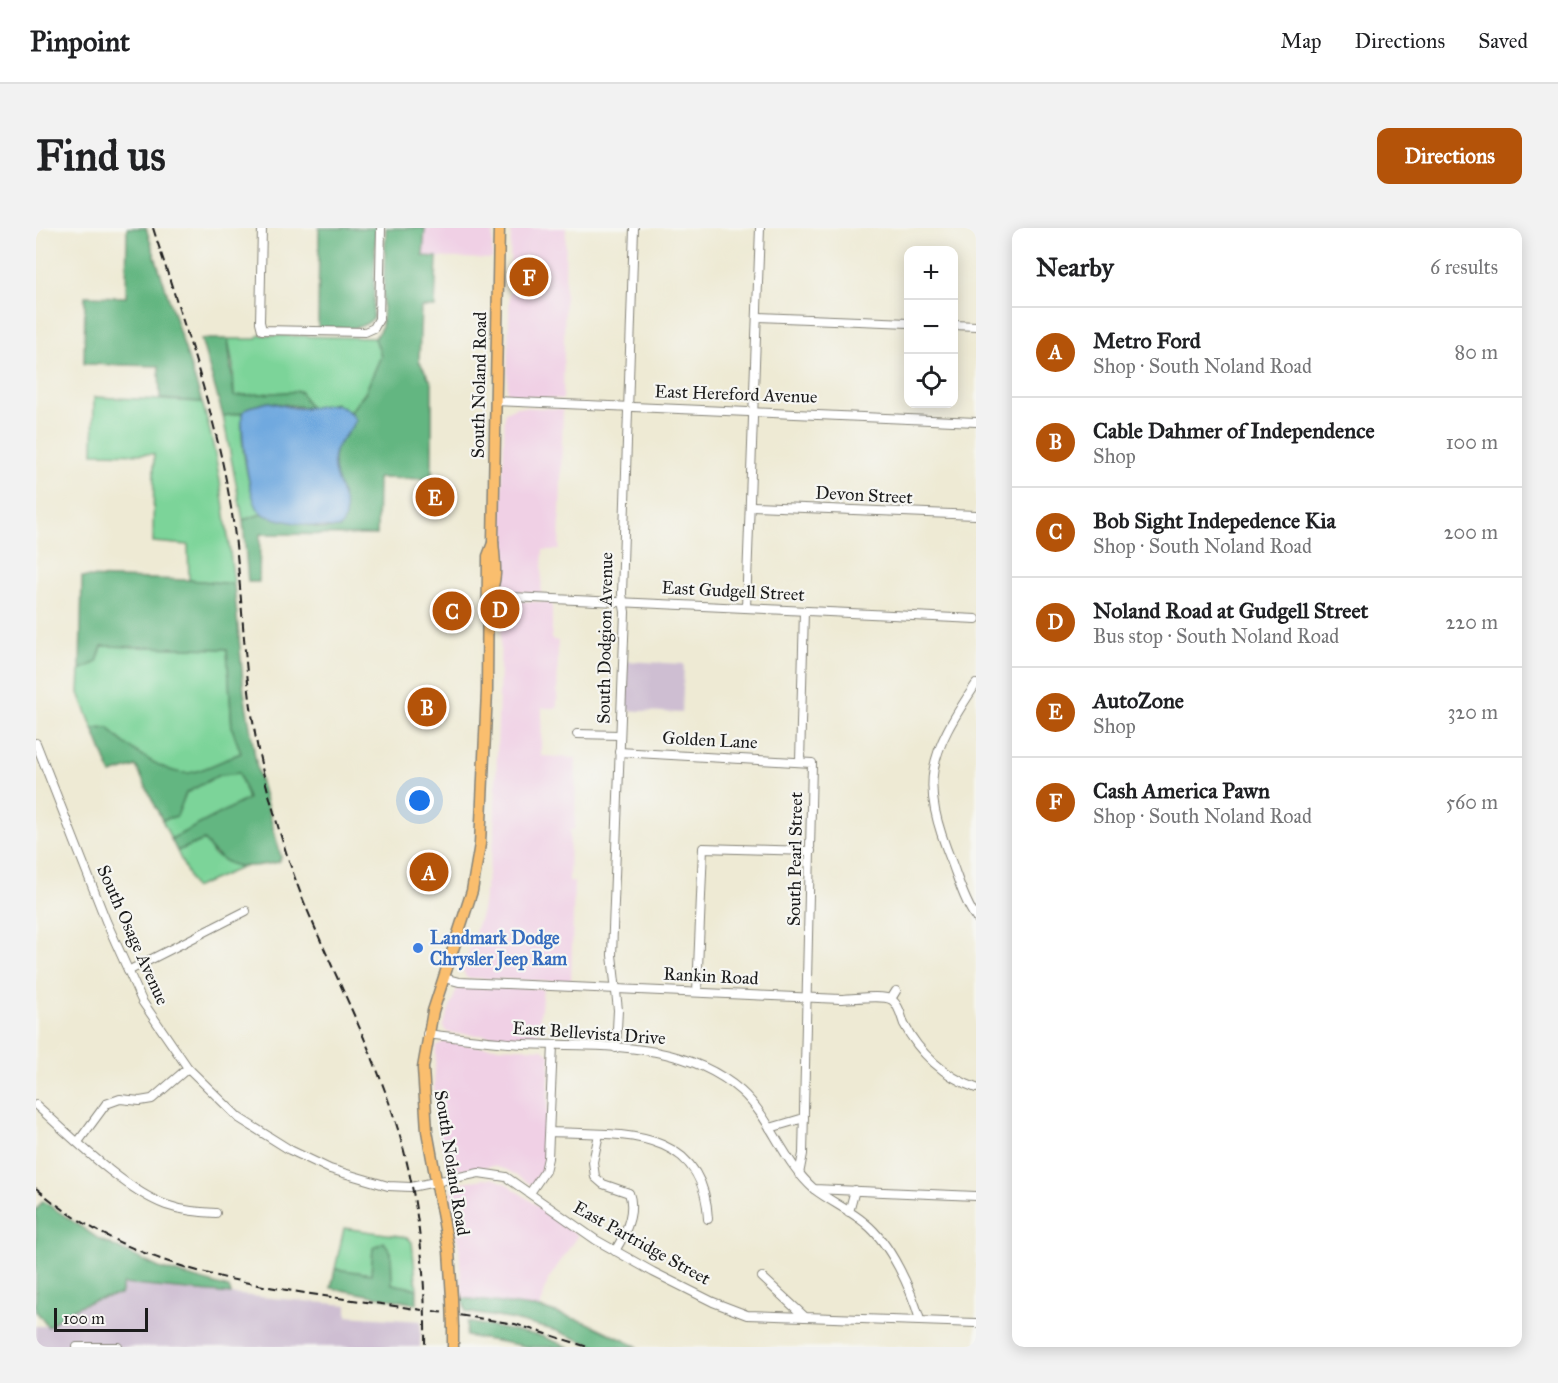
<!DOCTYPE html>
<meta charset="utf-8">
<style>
:root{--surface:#fff;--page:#f2f2f2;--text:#202124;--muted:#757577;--line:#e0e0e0;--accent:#b45309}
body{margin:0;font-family:"IM FELL Great Primer",serif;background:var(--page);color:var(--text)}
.controls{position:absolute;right:18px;top:18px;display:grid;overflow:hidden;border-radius:12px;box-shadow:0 3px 15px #0003}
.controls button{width:54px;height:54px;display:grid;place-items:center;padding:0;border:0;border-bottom:2px solid var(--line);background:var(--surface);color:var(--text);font:30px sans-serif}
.scale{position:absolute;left:18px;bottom:15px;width:94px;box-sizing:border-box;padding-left:6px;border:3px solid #1c1c1c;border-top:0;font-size:16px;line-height:21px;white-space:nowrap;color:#1c1c1c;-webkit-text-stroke:4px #f6f6f2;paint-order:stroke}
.you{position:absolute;left:384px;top:573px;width:21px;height:21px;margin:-15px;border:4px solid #fff;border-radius:50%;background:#1a73e8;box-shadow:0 0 0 9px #1a73e833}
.badge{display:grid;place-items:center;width:39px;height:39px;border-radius:50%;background:var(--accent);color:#fff;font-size:20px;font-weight:700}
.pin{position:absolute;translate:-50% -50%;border:3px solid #fff;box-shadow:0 2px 6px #0006}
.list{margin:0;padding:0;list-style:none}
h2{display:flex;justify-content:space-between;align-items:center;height:78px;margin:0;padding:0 24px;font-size:26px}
h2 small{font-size:20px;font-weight:400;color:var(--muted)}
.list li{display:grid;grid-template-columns:39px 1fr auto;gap:18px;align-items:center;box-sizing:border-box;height:90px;padding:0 24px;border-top:2px solid var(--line)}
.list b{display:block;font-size:22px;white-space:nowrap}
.list p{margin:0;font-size:20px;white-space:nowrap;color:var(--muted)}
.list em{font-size:20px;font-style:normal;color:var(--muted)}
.icon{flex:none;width:33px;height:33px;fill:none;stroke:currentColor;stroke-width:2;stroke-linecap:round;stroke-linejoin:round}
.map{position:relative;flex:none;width:940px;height:1119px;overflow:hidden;border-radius:12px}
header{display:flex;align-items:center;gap:36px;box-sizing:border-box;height:84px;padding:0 30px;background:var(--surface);border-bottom:2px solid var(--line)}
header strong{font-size:28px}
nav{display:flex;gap:33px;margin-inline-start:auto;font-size:21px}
.intro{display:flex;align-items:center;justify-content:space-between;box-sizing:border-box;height:144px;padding:0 36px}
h1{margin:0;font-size:42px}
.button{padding:15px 27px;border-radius:12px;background:var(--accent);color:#fff;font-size:21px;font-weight:700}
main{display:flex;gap:36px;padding:0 36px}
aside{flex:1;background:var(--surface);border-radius:12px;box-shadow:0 3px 15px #0003}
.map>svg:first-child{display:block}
</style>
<header>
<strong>Pinpoint</strong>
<nav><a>Map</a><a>Directions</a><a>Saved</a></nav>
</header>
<div class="intro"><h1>Find us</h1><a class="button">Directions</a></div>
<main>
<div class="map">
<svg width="940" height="1119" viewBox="0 0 940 1119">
<rect width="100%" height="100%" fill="#f6f6f2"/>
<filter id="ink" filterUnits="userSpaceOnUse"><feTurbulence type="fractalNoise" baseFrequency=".0167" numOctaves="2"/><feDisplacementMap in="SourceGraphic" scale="12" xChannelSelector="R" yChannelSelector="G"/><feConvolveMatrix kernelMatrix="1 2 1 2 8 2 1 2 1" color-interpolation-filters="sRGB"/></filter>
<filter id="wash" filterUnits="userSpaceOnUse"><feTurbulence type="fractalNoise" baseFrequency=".008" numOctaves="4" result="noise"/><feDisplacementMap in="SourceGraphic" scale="24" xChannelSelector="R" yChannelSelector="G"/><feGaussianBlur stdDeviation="1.35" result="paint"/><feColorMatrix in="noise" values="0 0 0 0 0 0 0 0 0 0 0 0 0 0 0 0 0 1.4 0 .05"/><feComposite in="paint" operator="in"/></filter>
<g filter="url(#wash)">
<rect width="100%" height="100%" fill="#eeead4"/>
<g fill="#f0d0e5">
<path d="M389,0H457L456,31L387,29Z"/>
<path d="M475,0H530L527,171L471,167Z"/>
<path d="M480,179L527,181L523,322H507L505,366L472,363L463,355L469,184Z"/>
<path d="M475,373L516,374V412L522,413L521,480H506L505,528L540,530L539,601L534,602L533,653L538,654L535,754L435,750L430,749L427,743L446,682L458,611L466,379Z"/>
<path d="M422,758L507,760L502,811L413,805L409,802L407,798Z"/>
<path d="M409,813L439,818L507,821L514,827L509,928L507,940L496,957L471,942L457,938L421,942L412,940L404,910L398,858L400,818Z"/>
<path d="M457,950L471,956L542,1007L512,1052L504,1080L426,1070L423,1016L415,966L416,959L419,955Z"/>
</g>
<g fill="#cebed2">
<path d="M590,433L648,436L646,485L588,482Z"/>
<path d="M87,1056L311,1077V1088L385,1093L384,1119H0V1098H12L30,1084L57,1071L83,1067Z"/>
</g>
<g fill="#7bd499" stroke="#4c785a" stroke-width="1.5">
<path d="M224,107L339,110L345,128L329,165L314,184L299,175L274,180L264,163L198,168L197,138L192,111H220Z"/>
<path d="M58,169L166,174C184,233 190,295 198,356L153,352L152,317L117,314L118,226L57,225Z"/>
<path d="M206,185C204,213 211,263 226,286L207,292L187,188Z"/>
<path d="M66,418L191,421L196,500L205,525C191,530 166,544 152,545C131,547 85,517 73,500L57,501L43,465L44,442L61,434Z"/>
<path d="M203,545L212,571L135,611L126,592L141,587L150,565L183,547Z"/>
<path d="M169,612L178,627L205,640L158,660L141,623Z"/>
<path d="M308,1000L371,1009L376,1014L381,1061L356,1056L355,1024L337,1020L335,1046L299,1041Z"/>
</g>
<g fill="#64b681" stroke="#40694e" stroke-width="1.5">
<path d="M91,0H110L166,174L124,171L123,138L48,136L49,68L90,69Z"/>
<path d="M283,0H340L337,90C325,105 300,99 282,100Z"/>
<path d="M350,0H389L387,28L401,29L399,79H385L383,133L396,155V251L342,250L341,307L224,306L223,354H212L207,292L226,286L287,301L304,300C303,283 295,236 299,224C302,213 315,203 320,192L314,184L329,165L345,128L339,110L346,98Z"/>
<path d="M165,111H192L198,168L264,163L274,180L232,174L213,179L206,185L187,188Z"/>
<path d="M46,349L153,352L198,356L208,464L221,540L245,629L243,634C208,640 191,645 168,612L141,623L135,611L212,571L203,545L183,547L150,565L141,588L126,592L100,538L75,546L57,501L73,500C86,517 131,547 152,545C165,544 192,530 205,525L196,500L191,421L66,418L61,434L44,442Z"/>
<path d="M7,973L63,1011L123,1040L193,1060L195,1066L87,1056L84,1067C55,1071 35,1079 12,1099L0,1083V982Z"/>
<path d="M348,1014L355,1024L356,1056L381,1061V1076L295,1060L299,1041L335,1046L337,1020Z"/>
<path d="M426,1070L504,1080L552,1095L602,1119H561L521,1103L473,1091L430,1084Z"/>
<path d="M431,1094L505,1108L533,1119H495L430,1108Z"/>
</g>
<path fill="#6fa9df" stroke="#46627e" stroke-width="1.5" d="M233,174C242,176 251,179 261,180C287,183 299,164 320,192C315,203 302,213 299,223C290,250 322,276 304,300C292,301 231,292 224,284C212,270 205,205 206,185L213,179Z"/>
</g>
<g filter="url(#ink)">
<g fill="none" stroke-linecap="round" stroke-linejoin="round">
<defs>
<g id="minor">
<path d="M226,0L224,94L226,102L329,104L338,100L343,91L345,0"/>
<path d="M722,89L873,95"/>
<path d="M918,97L940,98"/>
<path d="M459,173L940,194"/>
<path d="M716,278L940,287"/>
<path d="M453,368L940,391"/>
<path d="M710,380L724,0"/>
<path d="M940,456C892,528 883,553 916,635C923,654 929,674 940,690"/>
<path d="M541,506L583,507"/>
<path d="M0,515L70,693L106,773L152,840L203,890L254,922L294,941L352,958L375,959L443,945L470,949L560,1012L617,1044L677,1074L711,1087L769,1089"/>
<path d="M583,524L776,535L767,926L763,946"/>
<path d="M764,533L768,383"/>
<path d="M92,743L210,683"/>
<path d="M408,750L423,754L805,771C815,771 848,766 856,772C863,777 865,788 868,796C883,825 909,849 940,860"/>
<path d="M661,764L667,620L775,623"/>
<path d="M855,771L860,763"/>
<path d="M391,806C423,810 455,814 487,816C561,819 646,811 705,863C736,891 747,934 778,961L940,968"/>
<path d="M580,820L582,782L576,727L589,384L586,366L598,0"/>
<path d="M0,877C35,908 87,961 130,977C147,983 163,984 180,985"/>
<path d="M734,900L768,890"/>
<path d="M514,904C582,907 668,897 672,991"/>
<path d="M563,906L557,934L559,949L567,956L593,965C600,984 589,1007 579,1023"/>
<path d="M42,914L70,876L84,871L104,873L116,871L152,840"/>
<path d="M778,961C795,974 814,982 829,995C855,1016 875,1061 884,1092"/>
<path d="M494,965L509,943L512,930L517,817"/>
<path d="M813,984L819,962"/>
<path d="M726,1049L769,1089L940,1095"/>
<path d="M41,1119H82"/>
</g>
<g id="major">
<path d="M453,368C463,349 458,332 457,312L463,0"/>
<path d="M416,1070L413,1023L391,903L387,840L397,783L436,663L444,616L451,463L452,328L457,315"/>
<path d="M417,1100V1119"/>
</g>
</defs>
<use href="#minor" stroke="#858378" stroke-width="10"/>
<use href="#major" stroke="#858378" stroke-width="13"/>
<use href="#minor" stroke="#fff" stroke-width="8"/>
<use href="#major" stroke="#fabe6e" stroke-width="10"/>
<g stroke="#1c1c1c" stroke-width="2" stroke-dasharray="9 4.5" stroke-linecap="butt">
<path d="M117,0C147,94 181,188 196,286C209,374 206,465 229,552C240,593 252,634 268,674C297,744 332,811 356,883C382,958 390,1041 389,1119"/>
<path d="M0,960C108,1054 251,1061 386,1082"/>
<path d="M397,1083L479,1096L552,1119"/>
</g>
<defs>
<path id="major-bridge" d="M416,1070L417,1100"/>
</defs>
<use href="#major-bridge" stroke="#858378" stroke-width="13" stroke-linecap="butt"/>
<use href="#major-bridge" stroke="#fabe6e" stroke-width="10"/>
</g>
</g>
<circle fill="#3f7fe0" stroke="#f6f6f2" stroke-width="2" cx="382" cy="720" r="6"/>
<g text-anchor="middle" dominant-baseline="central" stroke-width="4.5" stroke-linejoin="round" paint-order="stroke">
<g font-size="18" fill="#1c1c1c" stroke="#f6f6f2">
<text transform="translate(443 157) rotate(-89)">South Noland Road</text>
<text transform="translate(700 166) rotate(2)">East Hereford Avenue</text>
<text transform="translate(828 267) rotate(3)">Devon Street</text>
<text transform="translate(697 363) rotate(3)">East Gudgell Street</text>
<text transform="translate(569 410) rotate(-89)">South Dodgion Avenue</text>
<text transform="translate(674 512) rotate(3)">Golden Lane</text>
<text transform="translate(759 631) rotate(-89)">South Pearl Street</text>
<text transform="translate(97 707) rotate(66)">South Osage Avenue</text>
<text transform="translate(675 748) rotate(3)">Rankin Road</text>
<text transform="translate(553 805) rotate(4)">East Bellevista Drive</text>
<text transform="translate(416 935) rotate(81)">South Noland Road</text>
<text transform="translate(606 1015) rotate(29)">East Partridge Street</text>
</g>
<g font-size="18" font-weight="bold" fill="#366cbe" stroke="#f6f6f2" text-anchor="start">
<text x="394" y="710">Landmark Dodge<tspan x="394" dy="21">Chrysler Jeep Ram</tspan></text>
</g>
</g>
</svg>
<div class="controls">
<button>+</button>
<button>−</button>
<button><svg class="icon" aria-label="locate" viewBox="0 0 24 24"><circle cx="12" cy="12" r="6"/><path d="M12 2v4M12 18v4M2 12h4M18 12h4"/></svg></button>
</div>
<div class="scale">100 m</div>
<div class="you"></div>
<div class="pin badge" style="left:393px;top:644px">A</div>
<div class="pin badge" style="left:391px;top:479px">B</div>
<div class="pin badge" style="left:416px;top:383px">C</div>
<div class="pin badge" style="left:464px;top:381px">D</div>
<div class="pin badge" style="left:399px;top:269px">E</div>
<div class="pin badge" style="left:493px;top:49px">F</div>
</div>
<aside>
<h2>Nearby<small>6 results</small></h2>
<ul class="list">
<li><span class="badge">A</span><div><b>Metro Ford</b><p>Shop · South Noland Road</p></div><em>80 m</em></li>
<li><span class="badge">B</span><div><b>Cable Dahmer of Independence</b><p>Shop</p></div><em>100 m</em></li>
<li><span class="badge">C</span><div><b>Bob Sight Indepedence Kia</b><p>Shop · South Noland Road</p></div><em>200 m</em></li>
<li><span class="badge">D</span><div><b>Noland Road at Gudgell Street</b><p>Bus stop · South Noland Road</p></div><em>220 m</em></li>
<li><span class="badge">E</span><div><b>AutoZone</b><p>Shop</p></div><em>320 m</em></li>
<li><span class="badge">F</span><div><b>Cash America Pawn</b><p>Shop · South Noland Road</p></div><em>560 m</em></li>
</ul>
</aside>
</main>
